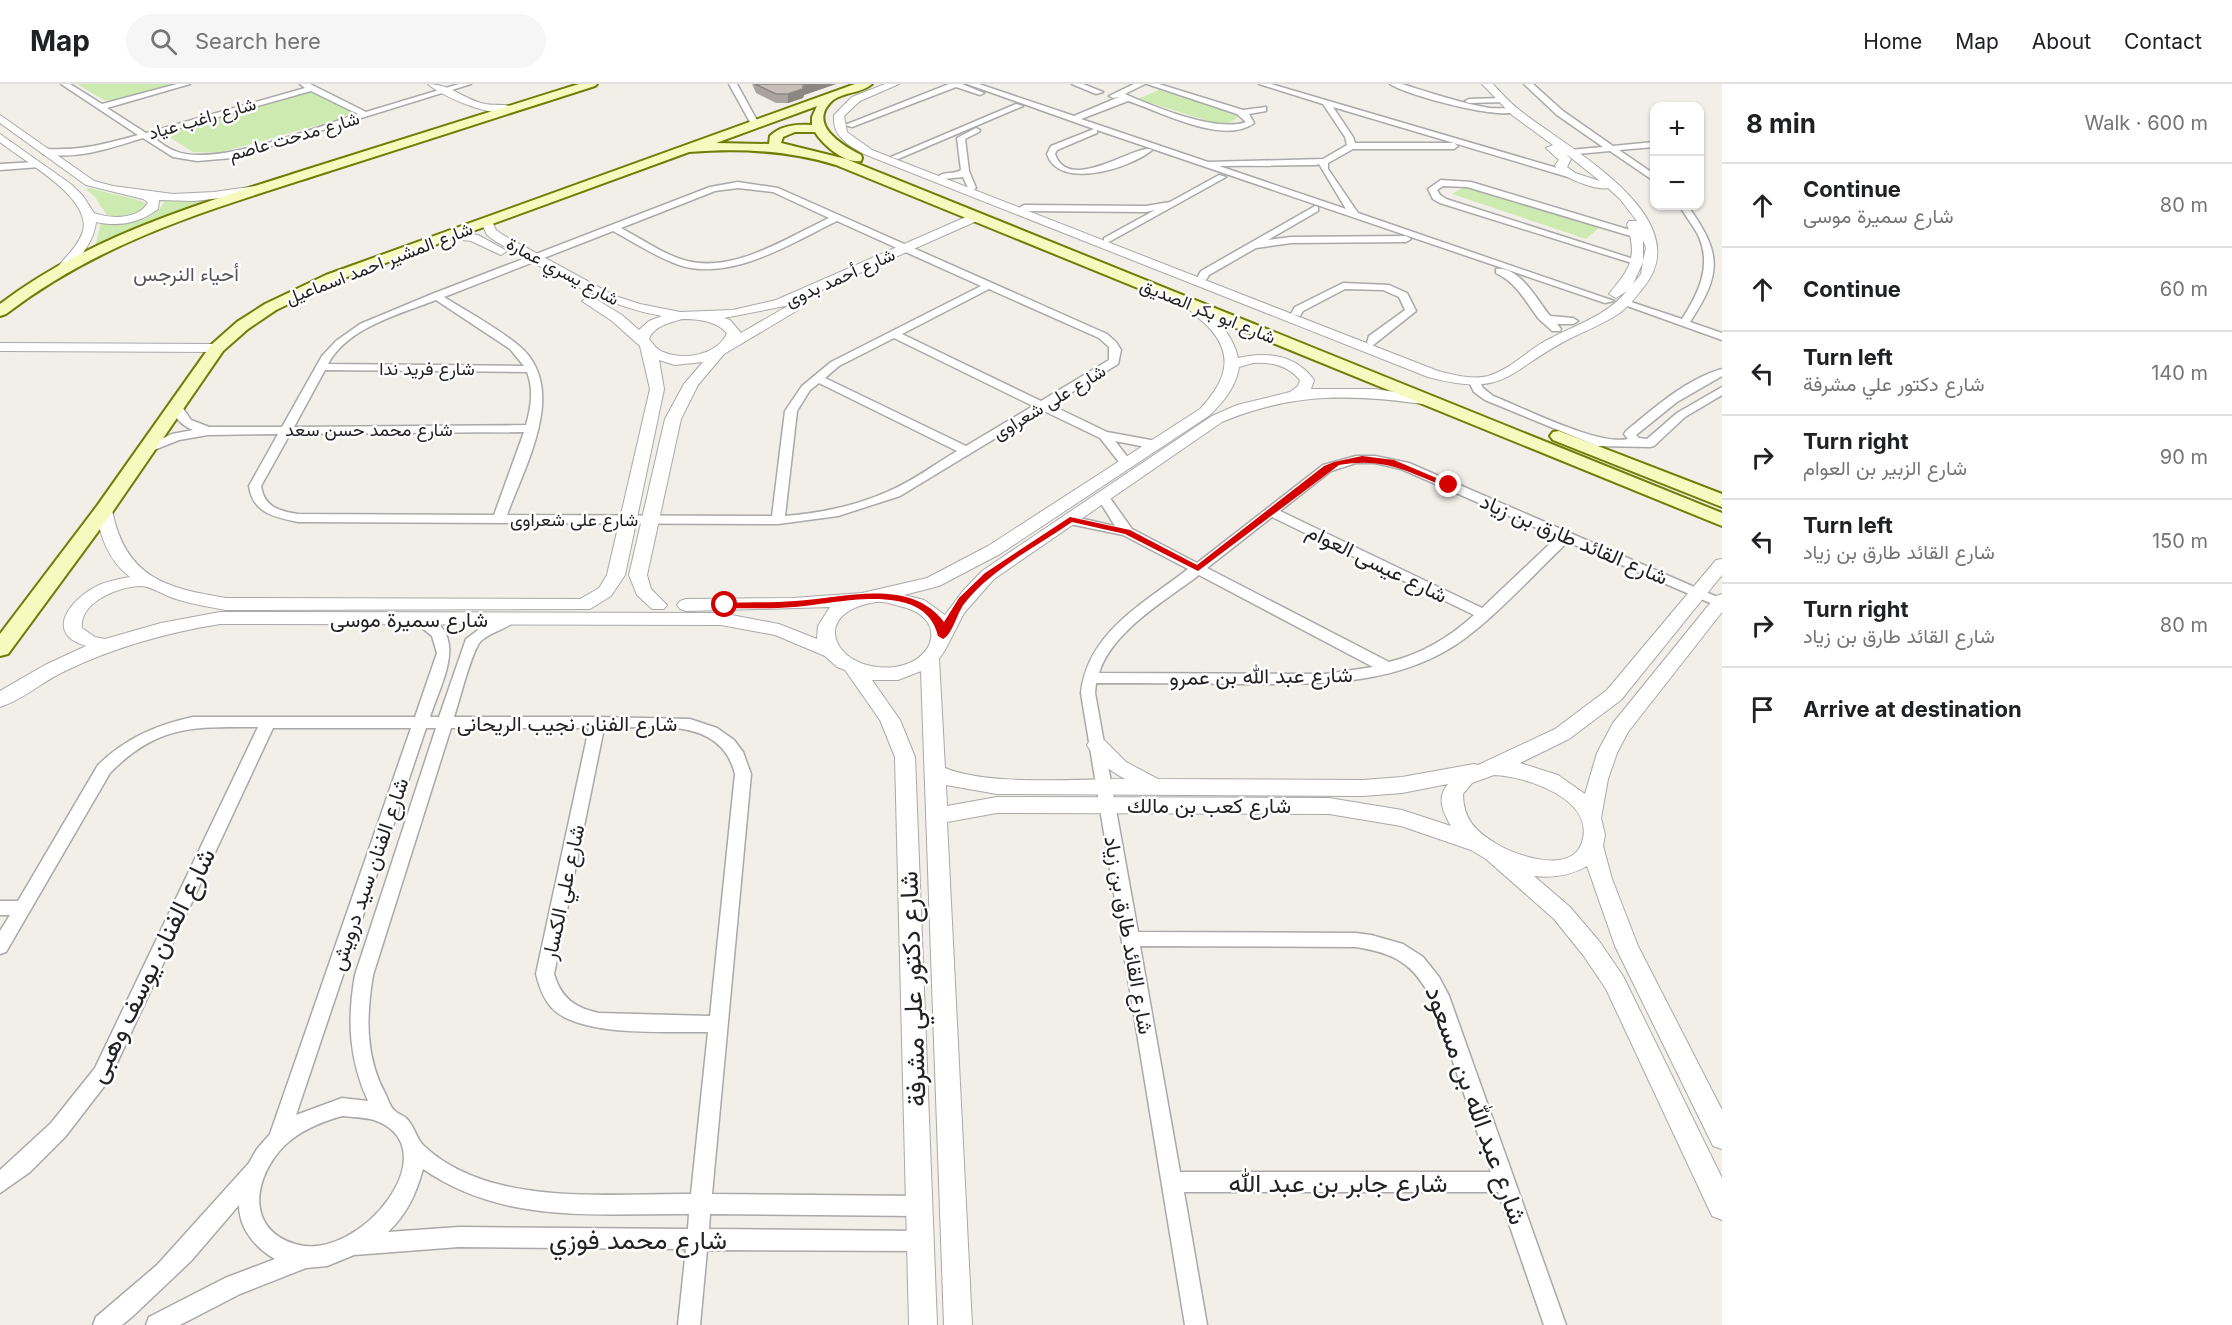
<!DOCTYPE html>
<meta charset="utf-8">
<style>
:root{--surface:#fff;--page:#f6f6f6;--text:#202124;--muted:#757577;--line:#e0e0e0}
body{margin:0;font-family:Inter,Vazirmatn,sans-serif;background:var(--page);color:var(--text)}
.controls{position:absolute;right:18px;top:18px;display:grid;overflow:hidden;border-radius:12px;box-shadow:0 2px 4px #0004}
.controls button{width:54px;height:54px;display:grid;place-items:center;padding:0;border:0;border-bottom:2px solid var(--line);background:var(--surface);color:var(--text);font:30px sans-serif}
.stop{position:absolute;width:18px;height:18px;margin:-14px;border:4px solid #d40000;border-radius:50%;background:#fff}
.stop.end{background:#d40000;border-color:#fff;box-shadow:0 2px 6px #0008}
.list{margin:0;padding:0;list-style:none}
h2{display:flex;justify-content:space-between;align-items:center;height:78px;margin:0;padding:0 24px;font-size:26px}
h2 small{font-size:20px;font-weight:400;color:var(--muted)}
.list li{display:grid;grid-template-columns:39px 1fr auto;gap:18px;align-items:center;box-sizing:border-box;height:84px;padding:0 24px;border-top:2px solid var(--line)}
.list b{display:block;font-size:22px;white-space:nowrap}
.list p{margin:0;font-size:20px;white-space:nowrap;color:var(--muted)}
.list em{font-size:20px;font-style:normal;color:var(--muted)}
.icon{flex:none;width:33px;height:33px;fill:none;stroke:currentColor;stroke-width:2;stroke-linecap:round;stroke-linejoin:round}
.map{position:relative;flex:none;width:1722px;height:1241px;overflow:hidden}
header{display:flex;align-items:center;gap:36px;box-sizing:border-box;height:84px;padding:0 30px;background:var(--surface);border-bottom:2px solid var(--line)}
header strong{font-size:28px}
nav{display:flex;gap:33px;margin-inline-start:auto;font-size:21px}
.search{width:420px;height:54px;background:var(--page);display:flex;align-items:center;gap:15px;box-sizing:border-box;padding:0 21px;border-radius:33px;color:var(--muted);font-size:22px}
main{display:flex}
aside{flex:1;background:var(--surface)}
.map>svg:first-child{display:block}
</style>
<header>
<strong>Map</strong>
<div class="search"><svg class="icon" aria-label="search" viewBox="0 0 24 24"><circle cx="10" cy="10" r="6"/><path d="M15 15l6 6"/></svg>Search here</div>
<nav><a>Home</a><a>Map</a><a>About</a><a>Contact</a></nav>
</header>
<main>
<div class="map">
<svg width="1722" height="1241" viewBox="0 0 1722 1241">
<rect width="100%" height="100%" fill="#f2efe9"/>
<g fill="#cdebb0">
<path d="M77,0H180L113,17L104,16Z"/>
<path d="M1159,6L1242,31L1224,42L1138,15Z"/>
<path d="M308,9H315L353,27L354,30L347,33L218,69L193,68L166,51L173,46Z"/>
<path d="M1467,101L1600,143L1586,155L1452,110Z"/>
<path d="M90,104C104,109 139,114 149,121C135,131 124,135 107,131L95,113L86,105Z"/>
<path d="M222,113L162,133L95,163L101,138C123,139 155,140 165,116Z"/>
</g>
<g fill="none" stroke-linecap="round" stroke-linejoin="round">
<defs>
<g id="minor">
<path d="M61,0H70L102,20L177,0H190L107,24L146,49L305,4L300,0H310L366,28L459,0H471L232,74L197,77L173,73L143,54C111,64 77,76 43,70V66L46,65C79,67 106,60 138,51ZM311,7L358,30C317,43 213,84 175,67C166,64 159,57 151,52Z"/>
<path d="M729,0H737L759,40L758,42L751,40Z"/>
<path d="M949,0H962L984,9L980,11L956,3L852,43L845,41Z"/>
<path d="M967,0H979L1074,32L1119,13L1113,14L1109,12L1134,0H1145L1125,10C1152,22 1217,49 1246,38L1237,30L1147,0H1159L1243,26L1266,23V27L1249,30L1254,39C1223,62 1160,27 1128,17L1081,35L1208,78L1323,75L1347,61L1345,53L1323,20L1259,0H1271L1574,89V93H1568L1333,23L1353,53L1355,59H1454L1458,62L1454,65H1353L1328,79V85L1358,129L1614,217L1605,219L1097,46V49L1057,66L1055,70C1069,112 1139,57 1152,66C1131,84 1059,107 1047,70L1051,62L1094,45ZM1319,80L1346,125L1219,82L1316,81Z"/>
<path d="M1072,0H1083L1103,8L1096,10Z"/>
<path d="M1390,0H1402C1431,9 1460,19 1490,24C1498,25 1510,23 1517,27C1502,37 1406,11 1390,0Z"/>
<path d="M1524,0H1533L1563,27L1613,62L1654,58V63L1619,66L1654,90V97L1610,67L1566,71V67L1569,66L1603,63L1557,31Z"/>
<path d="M1502,14L1506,16L1505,18L1469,19L1465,17L1469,15Z"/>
<path d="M1016,20L1023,22L898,75L891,73Z"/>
<path d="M976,44L980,46L979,48L965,55L969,87L976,104L972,107L968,104L963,93L943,95L939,92C944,87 954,91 961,86L957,54Z"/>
<path d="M37,78L41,81L40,83L0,86V80Z"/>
<path d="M1219,91L1226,93L1107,159L1104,158V154L1155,126L1146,128L1024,127L1019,124L1024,121L1146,122L1170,118Z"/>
<path d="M1441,96L1471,98L1640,149V153H1634L1467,103L1443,102L1437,106L1440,111L1446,115L1643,178L1635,180L1440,119L1433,115L1428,105Z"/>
<path d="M738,98L778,104L1107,250L1116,258L1121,266L1118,280L1051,321L1107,348L1156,357L1162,361L1156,365L1115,357L1133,380L1131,383H1123L1100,354L1042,326L900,412L838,432L778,440L298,438C274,433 253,429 249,402L278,350L208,351L179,356L149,368L143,364L172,350L193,346C181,341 175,334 170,322L176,319L180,320L191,336L209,343H282L322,272L336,257L360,240L432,210L710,103ZM738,104L773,108L829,134C788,153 735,189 687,177C664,171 642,155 621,144L715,107ZM837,137L981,202L831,278L802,302L785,327L772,432L507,431C525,381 570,303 518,261C496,243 468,228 444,213L613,147C635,159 656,173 679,181C732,198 791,159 837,137ZM989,205L1099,254L1109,263V276L1041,317L902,250ZM436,216L510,265L524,282L328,280C348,243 400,230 436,216ZM894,254L1033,322L966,362L825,294L839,282ZM325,286L527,288C534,306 531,323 526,341L294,343ZM819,299L957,367C935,380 913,397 889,407C856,422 821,429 785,432L797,327L810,306ZM524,348L494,431L298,430C279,427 264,423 261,402L290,350Z"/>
<path d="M1315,122L1318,123V127L1268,156L1291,153L1406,152L1411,155L1406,158L1291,159L1256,164L1209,191L1206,196L1197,194L1201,187Z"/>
<path d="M1680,122H1688C1722,170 1722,189 1690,238L1722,249V256L1619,219L1628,217L1682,235C1698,210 1712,183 1699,153C1694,142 1685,132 1680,122Z"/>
<path d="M1496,185C1520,182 1537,216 1550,232L1573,234L1578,237L1573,240H1557L1561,245L1560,247H1552C1548,243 1542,238 1538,234C1526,218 1517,199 1496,189Z"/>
<path d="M1343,199L1389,201L1407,209L1416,227L1372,262L1367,259L1369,252L1405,226L1399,213L1383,206L1345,205L1303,227L1300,232L1291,230L1295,223Z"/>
<path d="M1722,285V292L1677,318L1636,351L1639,354L1647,355L1677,329L1722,303V311L1685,333L1654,362L1650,363L1597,362L1485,316L1474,308L1469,298L1475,295L1479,296L1483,304L1493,312C1524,324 1598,362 1628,355L1624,350L1626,347C1654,324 1686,295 1722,285Z"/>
<path d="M1356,372H1375L1409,379L1722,515V524L1568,458C1531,492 1485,546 1442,569C1379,603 1307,600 1238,600C1191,599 1144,599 1096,599L1095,609L1138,848L1356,849L1371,851L1403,860L1423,873L1439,893L1449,912L1566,1241H1544L1498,1108H1184L1207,1241H1185L1081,609C1088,548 1143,520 1188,485L1123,451L1065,439L1064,436L1070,432L1115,442L1097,413L1099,410H1107L1132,445L1197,479L1323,381ZM1356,379H1375L1401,385L1557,453L1482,524L1280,427L1331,387ZM1272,433L1474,531C1449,554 1421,570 1389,578L1207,484ZM1199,491L1373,583L1325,590L1099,589C1112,547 1165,517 1199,491ZM1140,862L1356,863C1394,869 1413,879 1431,914L1491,1088H1180Z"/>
<path d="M418,530C473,545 441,598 430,633H439L466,555L489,538L510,530L515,532L517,535C509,545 491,547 481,557C472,565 459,619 454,633H598L690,635L717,644L734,656L743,668L751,690L712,1110L919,1112L926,1115L929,1122L926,1129L919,1132L710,1130L709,1145L920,1147L928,1150L931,1157L928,1164L920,1167L707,1166L700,1241H678L686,1165L459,1163L354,1171L327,1182L306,1184L240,1210L180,1241H146L149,1233L225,1194L275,1175C255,1164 239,1144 239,1121L191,1177L133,1232L122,1241H93L96,1233L157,1181L249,1079L257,1065L270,1050L411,644H273L109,996L65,1053L30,1088L0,1109V1086L51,1039L95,984L258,643C194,643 158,640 110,689L6,868L0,870V847L10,831H0V817H18L98,681C126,654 156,641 193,633H415L437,569L432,552L411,535ZM426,644H436L355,891C347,936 349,975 368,1017L342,1014L296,1031ZM451,644H589L536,890C539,902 543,914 551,923C578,954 669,947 708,948L691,1110C608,1109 489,1124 423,1061C416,1054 414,1041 406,1034C403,1031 398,1030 395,1027C391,1024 388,1016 386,1011C365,973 366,933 373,891ZM604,644C651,644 721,631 735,690L710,932L599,929C575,924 561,914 554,890ZM342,1032C352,1033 364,1033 374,1036C452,1063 360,1180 295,1160C244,1144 254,1092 285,1061C301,1046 321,1038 342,1032ZM423,1085C505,1141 595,1129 689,1130L688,1145L459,1143L388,1148C407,1130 416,1110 423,1085Z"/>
</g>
<g id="tertiary">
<path d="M428,0C450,0 465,16 485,20C496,22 509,19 517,25C500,38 442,13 428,0Z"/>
<path d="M885,0H899L860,17L844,32L847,48L872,66L1438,287C1454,291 1472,296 1488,292C1508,286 1523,271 1540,260C1569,243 1605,234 1627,207L1616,214L1609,210C1630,184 1638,175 1627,140L1629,137H1637L1620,115L1608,104C1597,107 1558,93 1555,81L1559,76L1546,64L1553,61L1512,31L1482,0H1493C1502,10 1511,20 1522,28C1567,64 1701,134 1643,204C1636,213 1630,221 1621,228C1606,239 1587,246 1569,255C1505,288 1508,314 1428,293L864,70C848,61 832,52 834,31L852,13ZM1565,69L1600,97L1575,89L1567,83L1571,75ZM1643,156L1646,164L1643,177ZM1643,178L1641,190L1633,200Z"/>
<path d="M0,31L94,97L113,102L173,110L214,108L256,102L262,106L256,110L194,117L159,116L158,125C140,139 118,143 96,138C94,158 80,173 67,188H57L56,185C65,173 78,163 83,147C92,113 23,77 0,58V50L72,101L83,112L94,129C110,135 140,136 148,118L143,115L86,101L0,39Z"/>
<path d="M975,129L979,130V136L785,222L724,234L730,236L741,249L786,223L791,222L798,226L724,270L698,301L681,335L647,491L651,505L667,521L664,525H652L637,511L629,491L665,335L684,300L703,278L675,281L659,276L664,305L625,491L611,512L590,525L226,526C209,523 192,520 176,515C165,512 151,502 141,502C120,502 79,518 82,544L95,553L105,555L161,539L220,528L721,529L779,540L817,555L818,542L830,523L686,527L680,525L677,521L680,517L686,515L793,514L862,509L927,494L988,462L1200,325C1222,301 1236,276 1212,247C1204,237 1193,231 1185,221L1187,218H1197C1215,233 1233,250 1238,274C1267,267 1296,271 1314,296L1311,305H1375L1429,313L1436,317L1429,321C1354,310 1293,308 1222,338L994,495L964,529L945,566L939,575L945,684C989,702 1075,695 1125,695C1110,687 1095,676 1087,661L1090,656L1097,654L1104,656L1126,678L1158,695L1363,696L1402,693L1474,680L1478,681L1555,645L1607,606L1716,476L1722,475V491L1621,616L1569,655L1520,679L1558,691L1585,710L1597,669L1613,639L1716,512L1722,510V528L1628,648L1617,669L1608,695L1601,734L1605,751L1603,762L1612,795L1638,862L1722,1026V1065L1713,1062L1615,862L1587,782C1570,792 1553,794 1534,792L1570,823L1599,857L1623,892L1722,1094V1136L1712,1132L1606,905L1583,871L1554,835L1486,775L1471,766L1401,742L1329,730L997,729L947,738L972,1241H944L921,587L898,596H872L900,636L915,673L937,1241H909L895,673L880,636L845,586L837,583L825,572L775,551L721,541L220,540C165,549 115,563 65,587C43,597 23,616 0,623V607L45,581L86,562C43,549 71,515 97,502C107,497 119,495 130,493C108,476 100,452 96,426L104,421L112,426C125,493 165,504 226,514L580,515L599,504L607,491L650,305L640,262L612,237L582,217L589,213L594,214L622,231L639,246L649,237L662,232C599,221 550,187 495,157L487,151L481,138L483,135H491L496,146L503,151L615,212L640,220L680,228L733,226L776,216ZM682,235C699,235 716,237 727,249C718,271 684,277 663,268C657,266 653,260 649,255C654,242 669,239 682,235ZM1253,279C1271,278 1287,281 1300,296L1298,302L1290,308L1237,321L1212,332L982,487L962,508L945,531L924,516L904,511L939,502L1000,470L1210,331C1224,317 1236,303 1239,283ZM876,518C884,517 892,520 899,522C948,532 937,577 895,583C836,590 805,529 876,518ZM1494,691C1525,692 1596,715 1582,758C1572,791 1516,772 1497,760C1476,748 1463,735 1463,710L1472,699ZM1448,700C1436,714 1443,728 1451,742L1402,726L1329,714L997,713L947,722L946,701L997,710L1363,712L1402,709Z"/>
<path d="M450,147L478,151L507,167L501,171L471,157L446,154L444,151L446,148Z"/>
<path d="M0,259L217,260L224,264L217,268L0,267Z"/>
</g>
<g id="secondary">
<path d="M579,0H597L595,2C501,32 408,62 314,92C202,128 100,158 6,230L0,232V220C90,152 196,121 302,87C394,58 486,29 579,0Z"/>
<path d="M855,0H872C862,9 844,8 833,16C806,40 842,61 861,71L862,74L861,77C845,80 823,61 815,48H795L783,53L781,59L846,75L1722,429V442L836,81C788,66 740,64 689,68L336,197L276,226L248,245L223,267L111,430L8,570L0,572V550L97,422L211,261L237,238L265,220L326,191ZM817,22L812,33V41C797,40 781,41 770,52L769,60L716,59Z"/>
<path d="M1559,347L1722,410V423L1553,356L1550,352L1553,348Z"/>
</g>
</defs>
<use href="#minor" stroke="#a9a9a9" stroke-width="3"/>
<use href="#tertiary" stroke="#a9a9a9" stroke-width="2"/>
<use href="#secondary" stroke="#707d05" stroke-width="4"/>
<use href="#minor" fill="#fff" fill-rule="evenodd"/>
<use href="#tertiary" fill="#fff" fill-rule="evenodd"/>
<use href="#secondary" fill="#f7fabf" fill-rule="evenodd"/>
</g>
<path fill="#aba49e" d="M752,0H836L804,11L803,14L788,19H776L756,9Z"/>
<path fill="#8b8681" d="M810,0H836L804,11L803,14L788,19V10Z"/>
<path fill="#c7bfb8" stroke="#8b8681" stroke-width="1.5" d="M755,0H810L803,2V5L788,10H776Z"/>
<path fill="#d40000" d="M1362,372L1394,376L1453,401L1446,403C1406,387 1384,373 1339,381L1198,487L1125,450L1072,438C1036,463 991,485 964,520C957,529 953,550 943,555L938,552C925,495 836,520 794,523C771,525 748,524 725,524L721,521L725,519C748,518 772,519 795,517C844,514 910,493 944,538L959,514L985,489L1070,433L1130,446L1197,481L1324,382L1334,378Z"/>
<g text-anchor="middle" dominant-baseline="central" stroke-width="5" stroke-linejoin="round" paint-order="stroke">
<g font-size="18" fill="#222" stroke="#fff">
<text transform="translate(202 34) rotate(-16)">شارع راغب عياد</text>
<text transform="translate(294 52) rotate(-16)">شارع مدحت عاصم</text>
<text transform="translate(379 179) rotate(-21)">شارع المشير احمد اسماعيل</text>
<text transform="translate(563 187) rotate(28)">شارع يسري عمارة</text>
<text transform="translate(840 193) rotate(-24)">شارع أحمد بدوى</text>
<text transform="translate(1208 227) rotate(22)">شارع ابو بكر الصديق</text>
<text x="427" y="284">شارع فريد ندا</text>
<text transform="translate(1049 318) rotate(-31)">شارع على شعراوى</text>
<text x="369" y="345">شارع محمد حسن سعد</text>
<text x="574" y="435">شارع على شعراوى</text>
</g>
<g font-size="20" fill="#555" stroke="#fff">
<text x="186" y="190">أحياء النرجس</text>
</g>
<g font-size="21" fill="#222" stroke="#fff">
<text transform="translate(1574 455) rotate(23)">شارع القائد طارق بن زياد</text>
<text transform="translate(1377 479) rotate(26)">شارع عيسى العوام</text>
<text x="409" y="535">شارع سميرة موسى</text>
<text transform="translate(1261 592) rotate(-1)">شارع عبد الله بن عمرو</text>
<text x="567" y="639">شارع الفنان نجيب الريحانى</text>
<text x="1209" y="721">شارع كعب بن مالك</text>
<text transform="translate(369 790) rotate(-71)">شارع الفنان سيد درويش</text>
<text transform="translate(563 808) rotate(-78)">شارع علي الكسار</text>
<text transform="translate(1129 851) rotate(80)">شارع القائد طارق بن زياد</text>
</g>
<g font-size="26" fill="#222" stroke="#fff">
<text transform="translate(151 881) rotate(-64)">شارع الفنان يوسف وهبى</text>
<text transform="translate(912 905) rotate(-92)">شارع دكتور علي مشرفة</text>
<text transform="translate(1477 1021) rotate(70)">شارع عبد الله بن مسعود</text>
<text x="1338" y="1098">شارع جابر بن عبد الله</text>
<text x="638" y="1155">شارع محمد فوزي</text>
</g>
</g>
</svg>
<div class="controls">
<button>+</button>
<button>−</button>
</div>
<div class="stop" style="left:725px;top:521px"></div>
<div class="stop end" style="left:1449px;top:401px"></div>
</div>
<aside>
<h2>8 min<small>Walk · 600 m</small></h2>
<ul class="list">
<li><svg class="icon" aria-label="ahead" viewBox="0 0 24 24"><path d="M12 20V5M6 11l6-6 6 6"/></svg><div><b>Continue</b><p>شارع سميرة موسى</p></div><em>80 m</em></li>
<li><svg class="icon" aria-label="ahead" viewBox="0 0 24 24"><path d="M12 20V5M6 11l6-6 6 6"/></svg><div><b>Continue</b></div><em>60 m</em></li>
<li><svg class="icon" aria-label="left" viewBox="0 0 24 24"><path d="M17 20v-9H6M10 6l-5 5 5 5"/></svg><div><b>Turn left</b><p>شارع دكتور علي مشرفة</p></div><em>140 m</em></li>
<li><svg class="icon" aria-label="right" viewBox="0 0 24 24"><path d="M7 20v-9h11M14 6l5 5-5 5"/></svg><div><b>Turn right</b><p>شارع الزبير بن العوام</p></div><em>90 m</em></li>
<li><svg class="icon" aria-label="left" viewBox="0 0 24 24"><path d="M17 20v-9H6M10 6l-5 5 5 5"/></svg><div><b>Turn left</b><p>شارع القائد طارق بن زياد</p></div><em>150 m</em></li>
<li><svg class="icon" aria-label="right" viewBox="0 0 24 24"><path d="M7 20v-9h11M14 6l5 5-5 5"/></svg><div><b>Turn right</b><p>شارع القائد طارق بن زياد</p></div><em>80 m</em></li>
<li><svg class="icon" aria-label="arrive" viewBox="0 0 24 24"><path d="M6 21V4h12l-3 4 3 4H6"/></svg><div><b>Arrive at destination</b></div></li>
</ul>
</aside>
</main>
